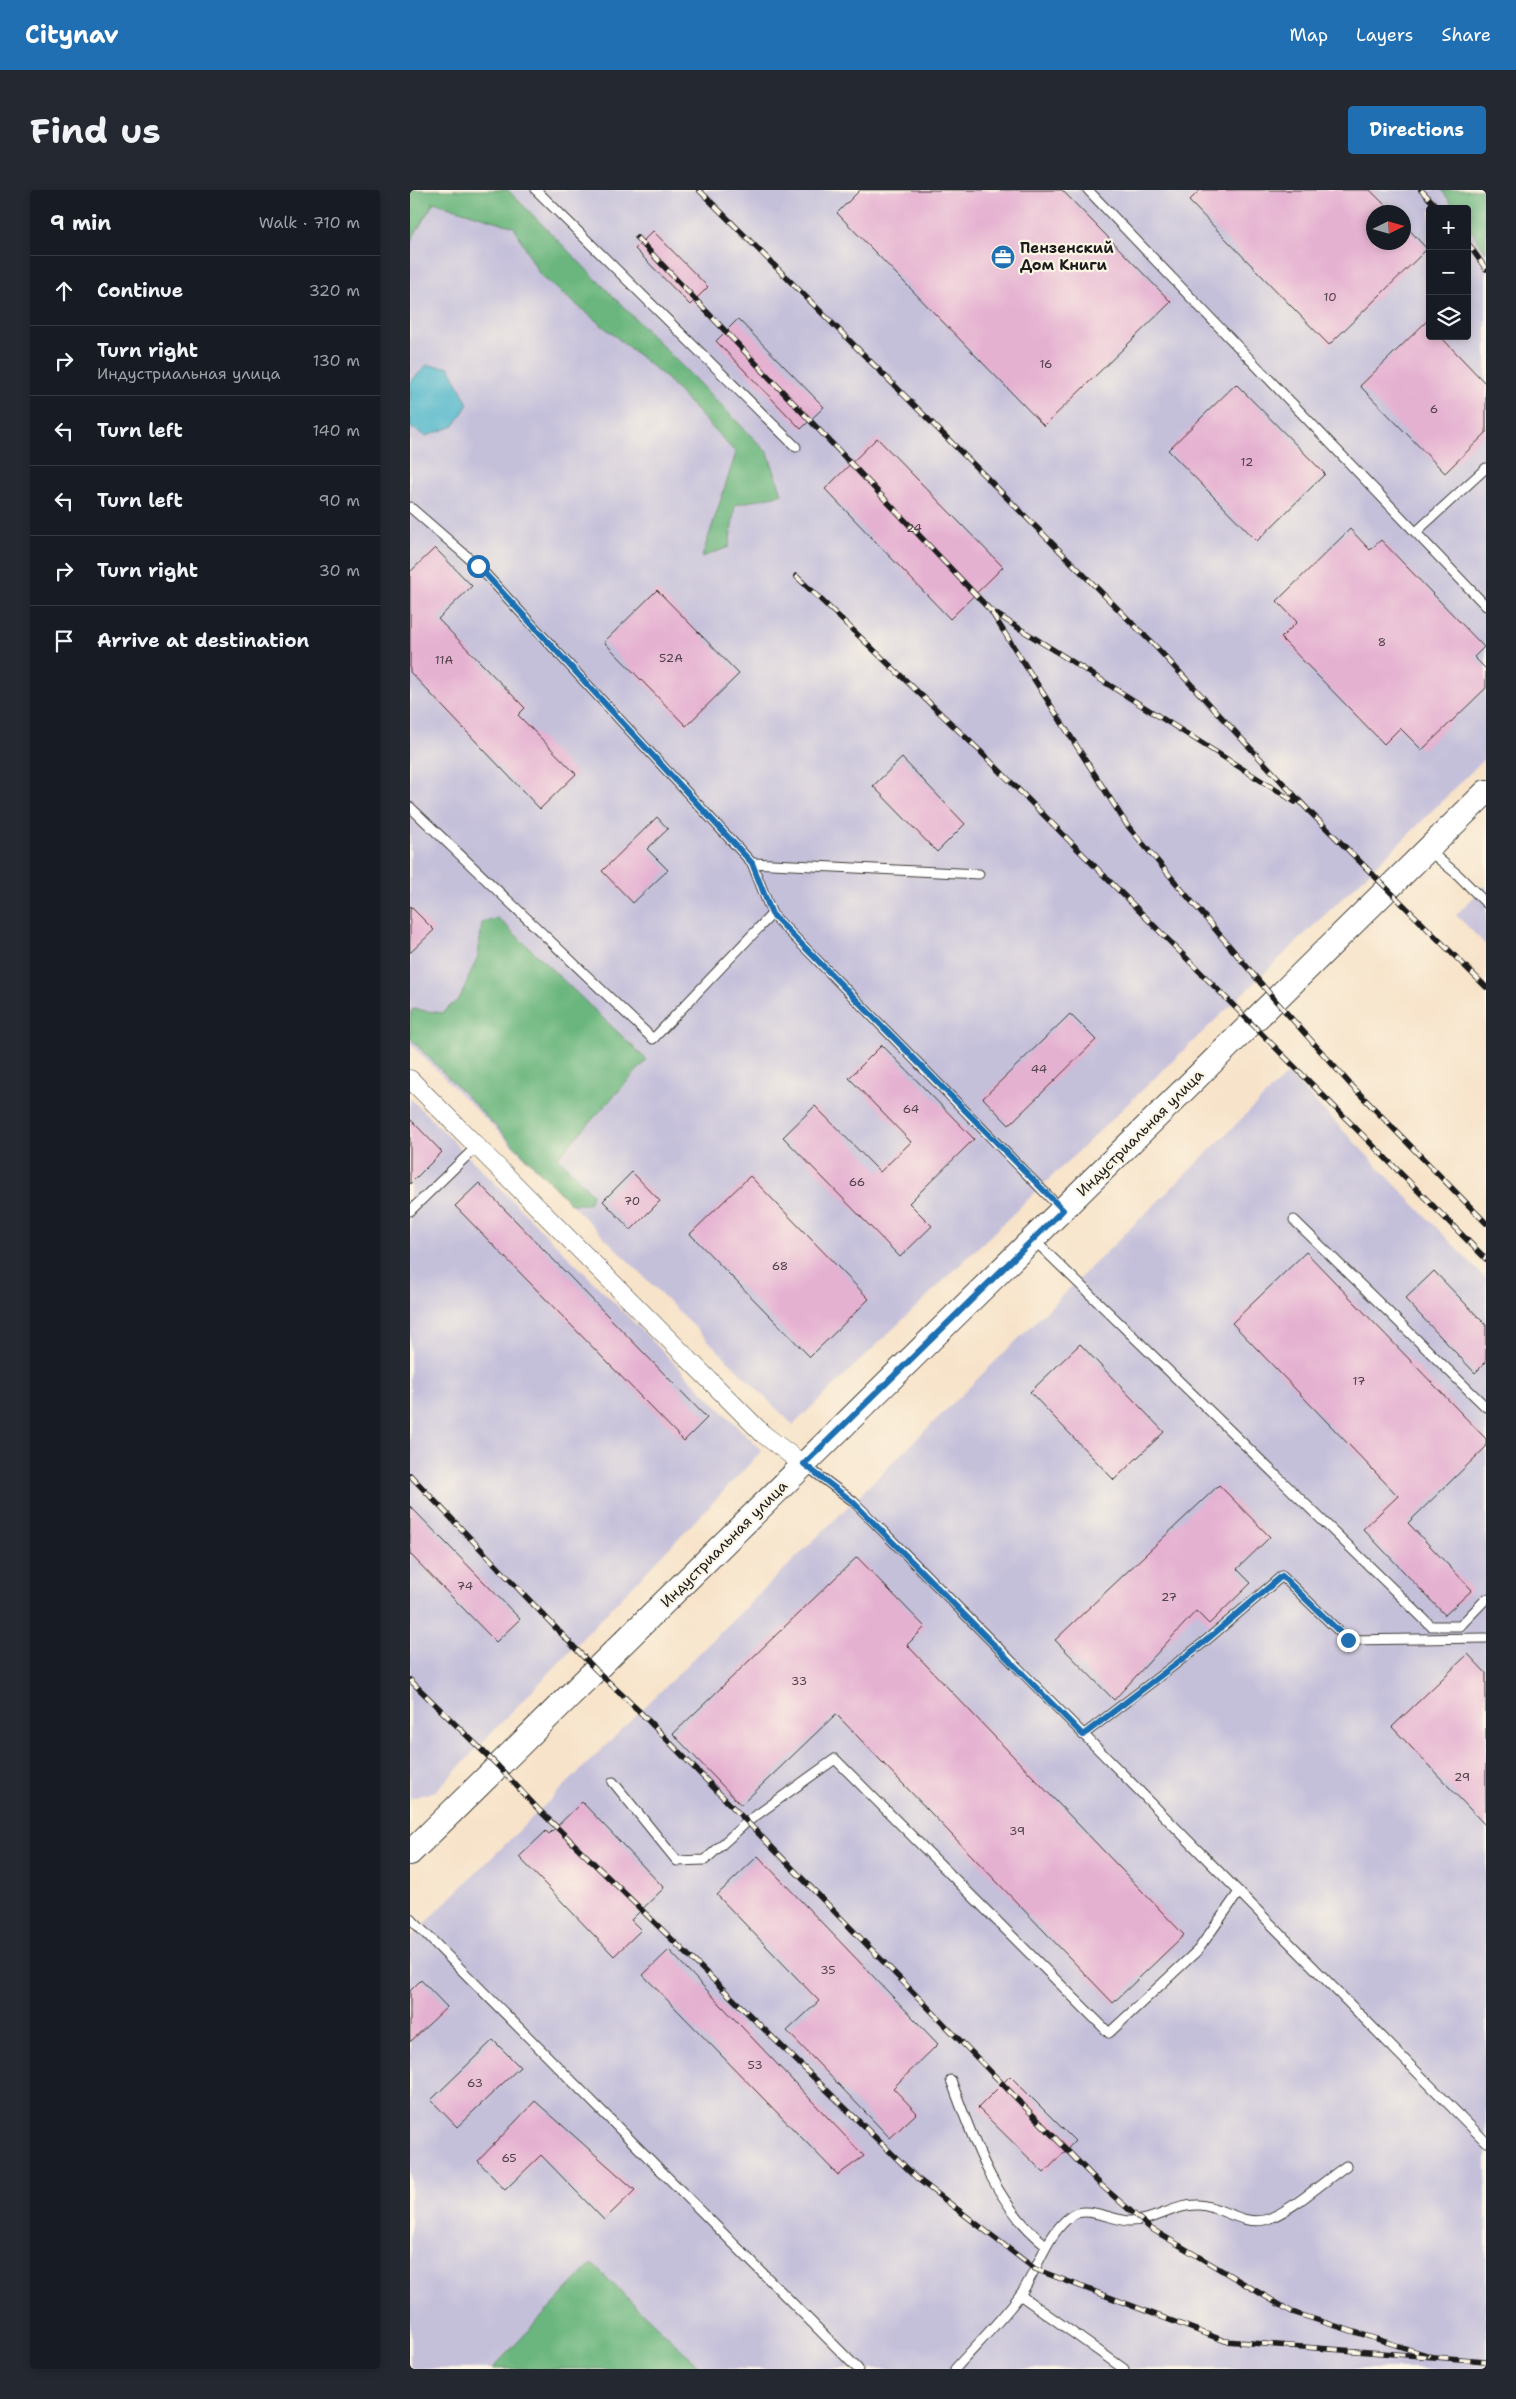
<!DOCTYPE html>
<meta charset="utf-8">
<style>
:root{--surface:#171b24;--page:#242831;--text:#f1f3f6;--muted:#9ea1a6;--line:#363941;--accent:#1f6fb2}
body{margin:0;font-family:"Shantell Sans",sans-serif;background:var(--page);color:var(--text)}
.controls{position:absolute;right:15px;top:15px;display:grid;overflow:hidden;border-radius:5px;box-shadow:0 2px 8px #0003}
.controls button{width:45px;height:45px;display:grid;place-items:center;padding:0;border:0;border-bottom:1px solid var(--line);background:var(--surface);color:var(--text);font:25px sans-serif}
.compass{position:absolute;left:956px;top:15px;width:45px;height:45px;border-radius:50%;background:var(--surface);box-shadow:0 2px 8px #0003;rotate:85deg}
.stop{position:absolute;width:15px;height:15px;margin:-11px;border:4px solid #1f6fb2;border-radius:50%;background:#fff}
.stop.end{background:#1f6fb2;border-color:#fff;box-shadow:0 1px 5px #0008}
.list{margin:0;padding:0;list-style:none}
h2{display:flex;justify-content:space-between;align-items:center;height:65px;margin:0;padding:0 20px;font-size:21px}
h2 small{font-size:16px;font-weight:400;color:var(--muted)}
.list li{display:grid;grid-template-columns:32px 1fr auto;gap:15px;align-items:center;box-sizing:border-box;height:70px;padding:0 20px;border-top:1px solid var(--line)}
.list b{display:block;font-size:19px;white-space:nowrap}
.list p{margin:0;font-size:16px;white-space:nowrap;color:var(--muted)}
.list em{font-size:16px;font-style:normal;color:var(--muted)}
.icon{flex:none;width:28px;height:28px;fill:none;stroke:currentColor;stroke-width:2;stroke-linecap:round;stroke-linejoin:round}
.map{position:relative;flex:none;width:1076px;height:2179px;overflow:hidden;border-radius:5px}
header{display:flex;align-items:center;gap:30px;box-sizing:border-box;height:70px;padding:0 25px;background:var(--accent);color:#fff}
header strong{font-size:24px}
nav{display:flex;gap:28px;margin-inline-start:auto;font-size:18px}
.intro{display:flex;align-items:center;justify-content:space-between;box-sizing:border-box;height:120px;padding:0 30px}
h1{margin:0;font-size:35px}
.button{padding:12px 22px;border-radius:5px;background:var(--accent);color:#fff;font-size:18px;font-weight:700}
main{display:flex;gap:30px;padding:0 30px}
aside{flex:1;background:var(--surface);border-radius:5px;box-shadow:0 2px 8px #0003}
.map>svg:first-child{display:block}
</style>
<header>
<strong>Citynav</strong>
<nav><a>Map</a><a>Layers</a><a>Share</a></nav>
</header>
<div class="intro"><h1>Find us</h1><a class="button">Directions</a></div>
<main>
<aside>
<h2>9 min<small>Walk · 710 m</small></h2>
<ul class="list">
<li><svg class="icon" aria-label="ahead" viewBox="0 0 24 24"><path d="M12 20V5M6 11l6-6 6 6"/></svg><div><b>Continue</b></div><em>320 m</em></li>
<li><svg class="icon" aria-label="right" viewBox="0 0 24 24"><path d="M7 20v-9h11M14 6l5 5-5 5"/></svg><div><b>Turn right</b><p>Индустриальная улица</p></div><em>130 m</em></li>
<li><svg class="icon" aria-label="left" viewBox="0 0 24 24"><path d="M17 20v-9H6M10 6l-5 5 5 5"/></svg><div><b>Turn left</b></div><em>140 m</em></li>
<li><svg class="icon" aria-label="left" viewBox="0 0 24 24"><path d="M17 20v-9H6M10 6l-5 5 5 5"/></svg><div><b>Turn left</b></div><em>90 m</em></li>
<li><svg class="icon" aria-label="right" viewBox="0 0 24 24"><path d="M7 20v-9h11M14 6l5 5-5 5"/></svg><div><b>Turn right</b></div><em>30 m</em></li>
<li><svg class="icon" aria-label="arrive" viewBox="0 0 24 24"><path d="M6 21V4h12l-3 4 3 4H6"/></svg><div><b>Arrive at destination</b></div></li>
</ul>
</aside>
<div class="map">
<svg width="1076" height="2179" viewBox="0 0 1076 2179">
<rect width="100%" height="100%" fill="#fcf5e5"/>
<filter id="ink" filterUnits="userSpaceOnUse"><feTurbulence type="fractalNoise" baseFrequency=".02" numOctaves="2"/><feDisplacementMap in="SourceGraphic" scale="10" xChannelSelector="R" yChannelSelector="G"/><feConvolveMatrix kernelMatrix="1 2 1 2 8 2 1 2 1" color-interpolation-filters="sRGB"/></filter>
<filter id="wash" filterUnits="userSpaceOnUse"><feTurbulence type="fractalNoise" baseFrequency=".0096" numOctaves="4" result="noise"/><feDisplacementMap in="SourceGraphic" scale="20" xChannelSelector="R" yChannelSelector="G"/><feGaussianBlur stdDeviation="1.12" result="paint"/><feColorMatrix in="noise" values="0 0 0 0 0 0 0 0 0 0 0 0 0 0 0 0 0 1.4 0 .05"/><feComposite in="paint" operator="in"/></filter>
<g filter="url(#wash)">
<rect width="100%" height="100%" fill="#f7e3c9"/>
<g fill="#c5c0da" fill-rule="evenodd">
<path d="M0,0H1076V567L992,651L383,1235L0,854ZM1020,19H1057V146H1020ZM964,22H994V52H964Z"/>
<path d="M1076,695V755L1046,725Z"/>
<path d="M878,883L1076,1089V2179H292L182,2074L82,2179H0V1748Z"/>
<path d="M0,908L352,1261L26,1601L0,1609Z"/>
</g>
<g fill="#6bb67e" stroke="#44694d">
<path d="M0,0H98L358,263L372,304L325,315L319,357L292,367L326,263L254,186L130,85L104,37L24,12L0,52Z"/>
<path d="M1032,0H1076V62L1057,35V19H1045Z"/>
<path d="M88,728L237,870L148,967L182,1004L179,1014H161L0,848V827L3,819L32,823L50,808L68,766L72,733Z"/>
<path d="M182,2074L292,2179H82Z"/>
</g>
<path fill="#4eb6cb" stroke="#356974" d="M17,175L39,177L58,214L44,236L16,246L0,237V192Z"/>
<g id="blocks">
<g fill="#e5b1d1">
<path d="M450,0H652L761,112L634,236L427,23Z"/>
<path d="M790,0H960L982,22H964V52H994V34L1017,59L919,155L779,11Z"/>
<path d="M243,41L298,97L280,115L225,59Z"/>
<path d="M1020,128V146H1030L1076,194V243L1035,283L950,196Z"/>
<path d="M328,129L414,217L391,239L306,151Z"/>
<path d="M826,194L915,284L847,351L758,260Z"/>
<path d="M467,248L593,377L540,429L415,299Z"/>
<path d="M940,339L960,360L971,350L1074,457L1064,467L1076,479V498L1012,560L990,538L974,554L871,448L887,432L867,411Z"/>
<path d="M25,358L62,396L28,429L115,518L108,525L166,584L130,619L0,482V382Z"/>
<path d="M247,400L329,484L276,536L194,452Z"/>
<path d="M492,568L555,634L527,662L463,596Z"/>
<path d="M247,627L258,639L237,659L258,680L223,713L192,681Z"/>
<path d="M0,716L24,740L0,763Z"/>
<path d="M660,824L686,850L599,935L573,908Z"/>
<path d="M472,855L564,949L499,1013L522,1036L490,1067L373,947L405,916L470,982L501,952L439,888Z"/>
<path d="M0,929L32,962L0,994Z"/>
<path d="M222,982L250,1011L221,1040L193,1011Z"/>
<path d="M340,986L459,1109L400,1167L280,1044Z"/>
<path d="M69,993L297,1228L274,1251L45,1016Z"/>
<path d="M896,1062L1076,1249V1257L998,1333L1062,1400L1035,1425L953,1339L988,1306L822,1133Z"/>
<path d="M1024,1081L1076,1135V1172L1065,1183L995,1109Z"/>
<path d="M670,1154L754,1242L704,1290L620,1202Z"/>
<path d="M809,1295L860,1347L827,1379L841,1393L799,1434L786,1421L704,1510L645,1450Z"/>
<path d="M0,1316L110,1429L86,1452L0,1364Z"/>
<path d="M447,1367L515,1437L497,1455L774,1745L703,1813L426,1524L331,1615L263,1544Z"/>
<path d="M1058,1464L1076,1483V1636L982,1537Z"/>
<path d="M172,1612L254,1698L221,1730L231,1740L204,1766L109,1667L136,1641L139,1644Z"/>
<path d="M348,1666L528,1854L483,1898L507,1923L480,1948L377,1841L409,1811L307,1705Z"/>
<path d="M259,1760L454,1966L428,1985L233,1785Z"/>
<path d="M11,1790L37,1817L0,1852V1801Z"/>
<path d="M83,1850L110,1877L47,1937L21,1910Z"/>
<path d="M600,1886L665,1951L634,1983L568,1918Z"/>
<path d="M125,1911L225,2000L194,2030L131,1965L95,2000L68,1971Z"/>
</g>
</g>
</g>
<g filter="url(#ink)">
<use href="#blocks" fill-opacity="0" stroke="#3d3a36" stroke-width="1"/>
<g fill="none" stroke-linecap="round" stroke-linejoin="round">
<defs>
<g id="lane">
<path d="M126,0L386,257"/>
<path d="M678,0L1076,416"/>
<path d="M0,317L68,376L342,673L362,724L652,1020"/>
<path d="M1006,342L1076,278"/>
<path d="M0,617L243,849L362,724"/>
<path d="M1018,660L1048,685L1076,713"/>
<path d="M342,673L569,684"/>
<path d="M0,1021L67,956"/>
<path d="M884,1030L1076,1217"/>
<path d="M623,1049L1021,1436H1050L1076,1409"/>
<path d="M395,1275L443,1311L1076,1952"/>
<path d="M673,1545L793,1453L872,1386L938,1450L1076,1448"/>
<path d="M203,1592L267,1671L295,1670L337,1632L425,1569L699,1843L788,1760L829,1702"/>
<path d="M0,1728L448,2179"/>
<path d="M541,1890C563,1949 585,2016 636,2055"/>
<path d="M610,2105L714,2179"/>
<path d="M545,2179C566,2155 591,2131 610,2105C627,2082 636,2044 661,2026C676,2015 702,2030 719,2031C744,2032 764,2014 789,2015C810,2016 832,2035 854,2030C878,2024 914,1991 936,1976"/>
</g>
<path id="street" d="M0,889L353,1244L394,1275"/>
<path id="secondary" d="M0,1663L1076,602"/>
</defs>
<use href="#lane" stroke="#3d3a36" stroke-width="11"/>
<use href="#street" stroke="#3d3a36" stroke-width="19"/>
<use href="#secondary" stroke="#3d3a36" stroke-width="26"/>
<use href="#lane" stroke="#fff" stroke-width="9"/>
<use href="#street" stroke="#fff" stroke-width="18"/>
<use href="#secondary" stroke="#fff" stroke-width="24"/>
<defs>
<g id="rail">
<path d="M289,0L747,458L898,620L1076,797"/>
<path d="M1011,0L1029,19"/>
<path d="M227,48L580,420L885,612"/>
<path d="M1057,52L1076,79"/>
<path d="M386,386L570,561L1076,1069"/>
<path d="M582,423L717,635L865,810L940,894L1076,1033"/>
<path d="M0,1285L186,1480L229,1521L691,1995L740,2038L882,2122L1020,2166"/>
<path d="M0,1490L88,1576L129,1620L508,1989L625,2079L815,2151L1076,2171"/>
</g>
</defs>
<use href="#rail" stroke="#1c1c1c" stroke-width="5.5"/>
<use href="#rail" stroke="#fcf5e5" stroke-width="4" stroke-dasharray="11" stroke-linecap="butt"/>
</g>
</g>
<g fill="none" stroke-linecap="round" stroke-linejoin="round" filter="url(#ink)">
<path stroke="#1f6fb2" stroke-width="6" d="M68,376L342,673L362,724L653,1020L394,1274L443,1312L673,1545L793,1453L872,1386L938,1450"/>
</g>
<defs>
<symbol id="office-disc" viewBox="-11 -11 22 22"><circle r="9.5" fill="#1f6fb2" stroke="#fcf5e5"/><path d="M-6-3h4V-5.5h4V-3h4V5H-6ZM-1-4.5V-3h2v-1.5ZM-6 0V1H6V0Z" fill="#fff"/></symbol>
</defs>
<g fill-rule="evenodd">
<use href="#office-disc" x="579" y="53" width="28" height="28"/>
</g>
<g text-anchor="middle" dominant-baseline="central" stroke-width="4.5" stroke-linejoin="round" paint-order="stroke">
<g font-size="12" fill="#4e4149">
<text x="920" y="107">10</text>
<text x="636" y="174">16</text>
<text x="1024" y="219">6</text>
<text x="837" y="272">12</text>
<text x="504" y="338">24</text>
<text x="972" y="452">8</text>
<text x="261" y="468">52А</text>
<text x="34" y="470">11А</text>
<text x="629" y="879">44</text>
<text x="501" y="919">64</text>
<text x="447" y="992">66</text>
<text x="222" y="1011">70</text>
<text x="370" y="1076">68</text>
<text x="949" y="1191">17</text>
<text x="55" y="1396">74</text>
<text x="759" y="1407">27</text>
<text x="389" y="1491">33</text>
<text x="1052" y="1587">29</text>
<text x="607" y="1641">39</text>
<text x="418" y="1780">35</text>
<text x="345" y="1875">53</text>
<text x="65" y="1893">63</text>
<text x="99" y="1968">65</text>
</g>
<g font-size="15" font-weight="bold" fill="#1c1c1c" stroke="#fcf5e5" text-anchor="start">
<text x="610" y="58">Пензенский<tspan x="610" dy="17">Дом Книги</tspan></text>
</g>
<g font-size="15" fill="#1c1c1c" stroke="#fcf5e5">
<text transform="translate(730 943) rotate(-45)">Индустриальная улица</text>
<text transform="translate(314 1354) rotate(-45)">Индустриальная улица</text>
</g>
</g>
</svg>
<div class="controls">
<button>+</button>
<button>−</button>
<button><svg class="icon" aria-label="layers" viewBox="0 0 24 24"><path d="M12 4l9 5-9 5-9-5zM3 14l9 5 9-5"/></svg></button>
</div>
<svg class="compass" viewBox="-18 -18 36 36"><path d="M0-13l5 13h-10z" fill="#e53935"/><path d="M0 13l5-13h-10z" fill="#9ea1a6"/></svg>
<div class="stop" style="left:68px;top:376px"></div>
<div class="stop end" style="left:938px;top:1450px"></div>
</div>
</main>
